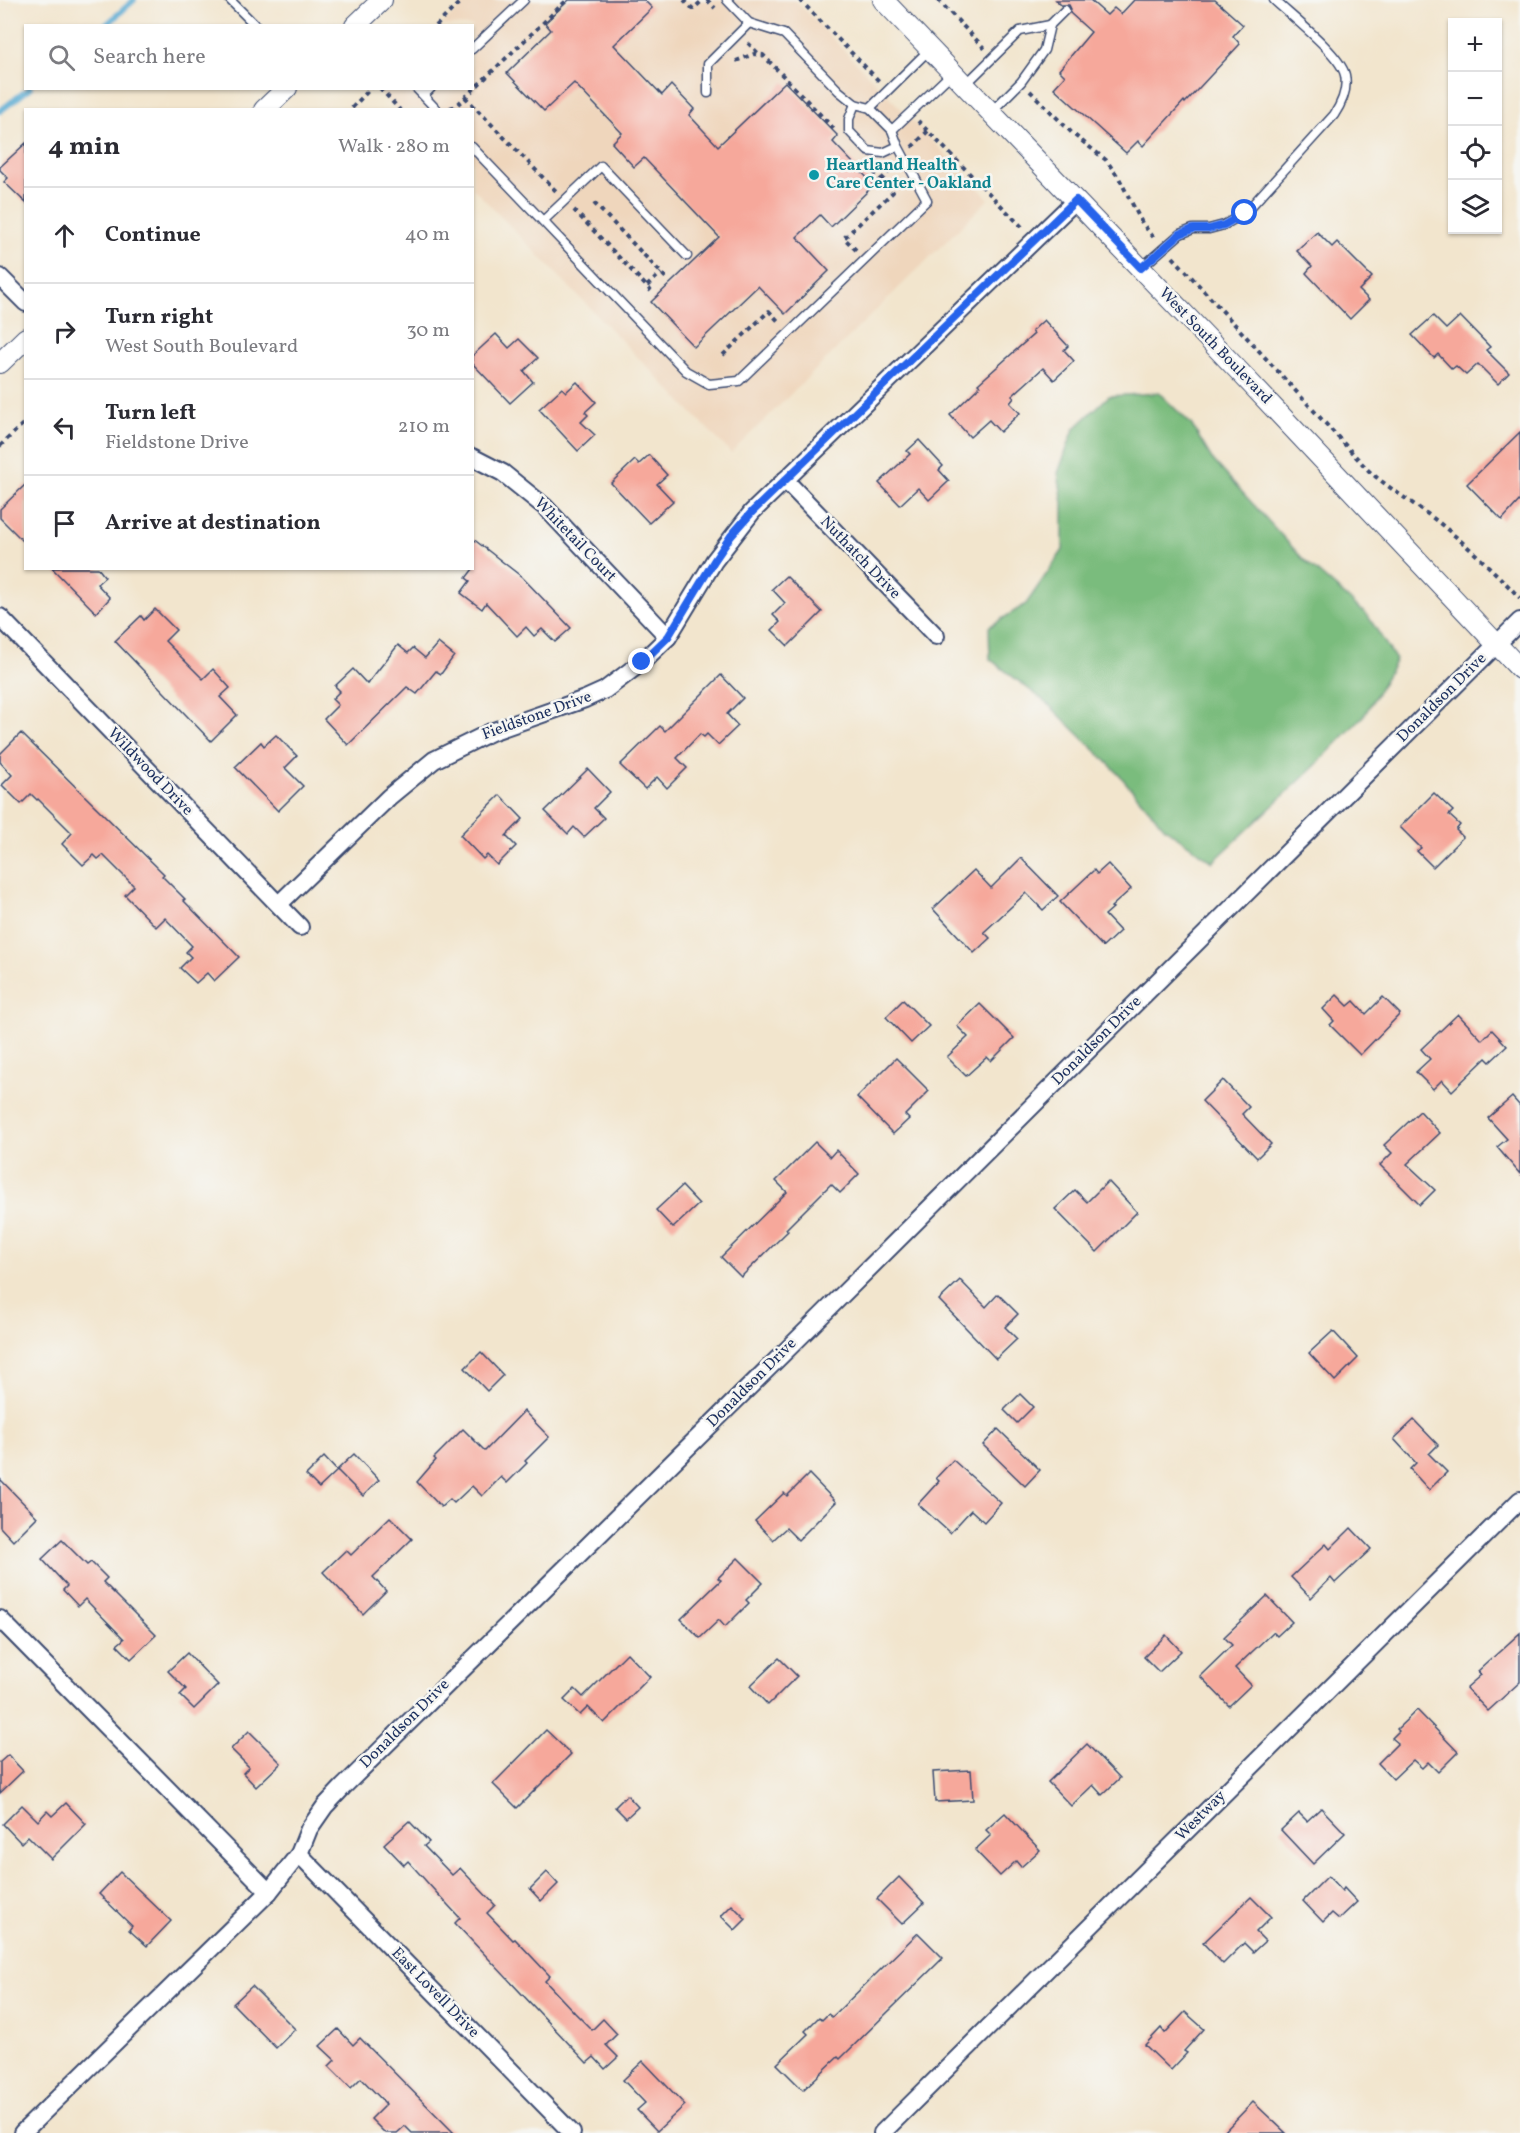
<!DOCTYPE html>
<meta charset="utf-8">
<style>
:root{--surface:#fff;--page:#f7f7f7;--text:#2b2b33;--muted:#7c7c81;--line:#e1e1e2}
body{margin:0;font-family:Vollkorn,serif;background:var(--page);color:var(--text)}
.controls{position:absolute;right:18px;top:18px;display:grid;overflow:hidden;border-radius:0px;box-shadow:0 2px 4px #0004}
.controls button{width:54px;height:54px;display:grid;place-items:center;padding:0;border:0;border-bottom:2px solid var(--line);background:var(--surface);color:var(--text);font:30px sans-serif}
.stop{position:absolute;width:18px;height:18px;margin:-14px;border:4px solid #2563eb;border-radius:50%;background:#fff}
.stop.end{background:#2563eb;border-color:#fff;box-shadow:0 2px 6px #0008}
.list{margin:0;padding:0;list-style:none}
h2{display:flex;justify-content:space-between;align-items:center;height:78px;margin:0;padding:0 24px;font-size:26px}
h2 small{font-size:20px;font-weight:400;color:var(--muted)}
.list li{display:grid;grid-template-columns:39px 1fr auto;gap:18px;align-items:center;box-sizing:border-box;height:96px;padding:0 24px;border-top:2px solid var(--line)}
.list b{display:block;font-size:22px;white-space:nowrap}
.list p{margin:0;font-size:20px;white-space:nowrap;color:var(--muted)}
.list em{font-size:20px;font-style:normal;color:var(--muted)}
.icon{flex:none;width:33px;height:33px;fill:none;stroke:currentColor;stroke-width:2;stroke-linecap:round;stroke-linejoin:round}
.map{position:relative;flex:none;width:1520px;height:2133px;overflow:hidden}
.search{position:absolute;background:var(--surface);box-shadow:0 2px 4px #0004;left:24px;top:24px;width:450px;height:66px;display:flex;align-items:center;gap:15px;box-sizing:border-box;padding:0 21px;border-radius:0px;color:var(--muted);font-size:22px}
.panel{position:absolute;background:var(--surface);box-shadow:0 2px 4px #0004;left:24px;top:108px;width:450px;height:462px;border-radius:0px}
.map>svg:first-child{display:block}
</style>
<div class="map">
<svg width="1520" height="2133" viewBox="0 0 1520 2133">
<rect width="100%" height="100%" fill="#f6f6f2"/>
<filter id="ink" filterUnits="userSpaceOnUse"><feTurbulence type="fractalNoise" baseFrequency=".0167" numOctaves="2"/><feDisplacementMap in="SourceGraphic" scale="12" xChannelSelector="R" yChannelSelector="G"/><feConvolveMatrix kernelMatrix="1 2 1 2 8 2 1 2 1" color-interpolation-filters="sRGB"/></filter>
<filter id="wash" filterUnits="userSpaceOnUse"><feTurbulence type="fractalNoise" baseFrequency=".008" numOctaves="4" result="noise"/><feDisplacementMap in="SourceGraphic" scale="24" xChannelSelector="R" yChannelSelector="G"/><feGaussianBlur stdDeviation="1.35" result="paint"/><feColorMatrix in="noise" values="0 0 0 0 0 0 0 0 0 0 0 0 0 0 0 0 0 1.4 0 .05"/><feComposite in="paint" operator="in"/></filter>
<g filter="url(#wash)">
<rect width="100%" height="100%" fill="#f2e5cd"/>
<path fill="#efd6bc" d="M468,0H795L989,199L731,453L473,188L472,110L396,109L376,89L472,88V26L442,25Z"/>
<path fill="#7abc7d" stroke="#4a766e" stroke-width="1.5" d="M1159,393L1191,424L1212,459L1303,559L1368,616L1396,660L1365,714L1314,767L1213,862L1165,828L1115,770L1048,704L990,659L989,627L1026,604L1063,550V503L1058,473L1074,429L1109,396Z"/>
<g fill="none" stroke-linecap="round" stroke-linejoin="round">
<g stroke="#55a9d1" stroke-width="6">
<path d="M105,26L134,0"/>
<path d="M0,111L30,88"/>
</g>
</g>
<g id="blocks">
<g fill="#f6a89b">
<path d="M569,0H644L652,8L614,45L662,95L671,85L694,109L689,115L718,146L785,82L838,136L833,142L874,185L831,227L820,215L797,237L829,271L785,314L758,286L694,347L651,302L719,237L644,158L634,167L612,143L622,133L574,83L544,111L507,73L551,30L545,23Z"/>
<path d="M1056,0H1090L1107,15L1114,8L1121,14L1134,0H1215L1243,25L1233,36L1240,44L1185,103L1184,101L1143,146L1138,141L1126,153L1054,88L1065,76L1059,70L1091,32L1070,13L1071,9L1069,5H1061Z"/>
<path d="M26,143V203L4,182L8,178L0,170V167Z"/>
<path d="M1317,232L1332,247L1337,242L1372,277L1359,290L1369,300L1350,319L1306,273L1312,266L1297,251Z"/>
<path d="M1433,316L1446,329L1460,316L1490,347L1486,350L1509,373L1498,384L1478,364L1466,375L1456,366L1452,369L1438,354L1434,358L1412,335Z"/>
<path d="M1044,320L1068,346L1064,350L1074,361L1054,380L1043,368L1012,396L1014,398L1010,403L1020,413L1000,432L989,420L970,437L950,415L980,386L978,384L1034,334L1032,331Z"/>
<path d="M496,334L509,348L519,339L538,358L524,371L533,382L510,403L472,363V356Z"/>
<path d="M577,382L596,402L585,412L588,415L581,422L595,435L578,451L539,409L562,388L566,392Z"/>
<path d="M1520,432V500L1502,520L1467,484Z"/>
<path d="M919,440L943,466L939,470L949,481L929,500L918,488L900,505L879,483L910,454L907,451Z"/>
<path d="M649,455L667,475L657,484L673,501L649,523L611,483L635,460L639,464Z"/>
<path d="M26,484V544L0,518V509Z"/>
<path d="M472,538L522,577L571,628L555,642L542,629L534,636L526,627L517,636L486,603L482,609L461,593L470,581L466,578L473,569Z"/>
<path d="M52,568H98L105,577L97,584L110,598L96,613Z"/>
<path d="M786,576L822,612L788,646L772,630L780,622L773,615L785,603L772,589Z"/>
<path d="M155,609L176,630L165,641L203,679L213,669L230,688L220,697L237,715L211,741L115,641L141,616L144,620Z"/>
<path d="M438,643L454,656L441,674L436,671L417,694L407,687L348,745L324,719L338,705L332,699L340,691L335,686L353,669L367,684L398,645L408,653L413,648L425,658Z"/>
<path d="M721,675L743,698L727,714L738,726L718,745L707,734L704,737L700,734L677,758L687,768L667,788L657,777L645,789L620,765L660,726L665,731Z"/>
<path d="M21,733L164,874L162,876L185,899L183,900L239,957L214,981L207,973L196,983L180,968L191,957L186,952L192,946L165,918L156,927L125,895L134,886L103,855L98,859L94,855L83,865L62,844L72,833L38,799L37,800L31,794L21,804L2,785L12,775L0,762V754Z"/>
<path d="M276,735L297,756L285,768L303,786L278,811L235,767L261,742L264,746Z"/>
<path d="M588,769L610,792L594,808L604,818L584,837L574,827L568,834L545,811Z"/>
<path d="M1434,793L1453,811L1449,815L1460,825L1456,830L1463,837L1433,867L1417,851L1421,848L1400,827Z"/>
<path d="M500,795L523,819L506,836L516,846L497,865L487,855L483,859L460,835Z"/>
<path d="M1021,858L1058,896L1043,910L1026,893L984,932L990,938L974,953L933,909L974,870L991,888Z"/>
<path d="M1108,864L1131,889L1111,907L1113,908L1105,915L1120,931L1103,947L1060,902L1094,870L1097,874Z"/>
<path d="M1337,995L1348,1006L1354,1001L1366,1014L1383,997L1400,1014L1360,1055L1330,1025L1334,1021L1323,1009Z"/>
<path d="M903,1000L929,1026L911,1043L886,1017Z"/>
<path d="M980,1004L1014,1038L991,1061L987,1057L966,1076L947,1057L968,1037L957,1026Z"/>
<path d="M1458,1014L1482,1040L1492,1030L1507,1046L1490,1062L1486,1058L1452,1091L1442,1080L1433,1089L1416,1072L1430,1059L1421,1049Z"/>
<path d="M896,1058L929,1091L905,1115L909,1119L893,1134L857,1097Z"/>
<path d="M1223,1080L1249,1107L1242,1114L1271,1144L1257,1158L1202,1101Z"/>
<path d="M1512,1097L1520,1106V1174L1497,1147L1507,1139L1488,1118Z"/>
<path d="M1420,1111L1440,1133L1407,1164L1435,1190L1420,1205L1380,1165L1392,1153L1384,1145Z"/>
<path d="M815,1142L830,1157L836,1150L859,1174L840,1193L831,1184L786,1229L788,1231L741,1277L721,1257L787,1192L776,1181Z"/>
<path d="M1108,1181L1137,1212L1097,1252L1055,1209L1075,1190L1087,1202Z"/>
<path d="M682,1186L699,1204L673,1228L656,1210Z"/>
<path d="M960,1280L986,1307L998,1294L1018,1314L1005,1327L1017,1339L996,1359L939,1300Z"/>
<path d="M1333,1331L1358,1358L1335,1381L1309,1353Z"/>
<path d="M481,1352L503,1375L487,1391L465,1368Z"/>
<path d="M1020,1394L1033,1407L1017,1423L1004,1410Z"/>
<path d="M524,1411L549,1437L525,1461L527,1463L507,1483L501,1477L482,1496L472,1486L454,1503L450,1499L441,1507L417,1482L436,1460L434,1458L463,1429L485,1451Z"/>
<path d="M1414,1420L1438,1445L1429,1454L1447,1472L1429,1490L1410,1469L1416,1463L1394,1439Z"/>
<path d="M998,1429L1040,1470L1025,1486L983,1445Z"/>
<path d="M354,1454L379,1480L363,1496L337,1470Z"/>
<path d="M324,1457L337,1471L319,1488L306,1475Z"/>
<path d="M953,1460L1001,1503L984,1522L971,1510L950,1533L918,1504L939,1481L936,1478Z"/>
<path d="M809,1474L836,1502L798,1540L786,1528L773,1540L755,1521L784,1493L787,1496Z"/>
<path d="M0,1479L37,1517L13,1541L0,1527Z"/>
<path d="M390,1517L412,1539L373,1577L386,1591L363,1614L323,1572L346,1550L351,1555Z"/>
<path d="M1351,1528L1371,1549L1335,1583L1331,1578L1311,1598L1291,1577L1326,1544L1330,1549Z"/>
<path d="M62,1540L87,1565L91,1562L107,1578L103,1582L156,1635L131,1659L117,1645L124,1639L85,1599L78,1606L63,1590L67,1586L42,1559Z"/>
<path d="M738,1558L763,1583L746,1600L749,1603L725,1627L719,1620L700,1638L681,1619L721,1580L718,1578Z"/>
<path d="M1267,1596L1292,1622L1277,1636L1273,1632L1235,1668L1251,1685L1229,1706L1200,1676L1232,1645L1224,1637Z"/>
<path d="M1520,1633V1682L1488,1711L1466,1688L1481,1675L1478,1671Z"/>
<path d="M1166,1635L1181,1651L1159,1672L1144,1657Z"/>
<path d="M187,1653L218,1685L194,1709L180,1695L186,1689L168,1671Z"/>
<path d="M627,1653L650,1677L604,1723L588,1707L580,1715L564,1700L575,1689L583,1697Z"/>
<path d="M779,1658L797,1676L768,1705L750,1686Z"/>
<path d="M1417,1710L1458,1752L1438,1772L1428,1762L1422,1768L1413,1760L1393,1779L1378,1763L1398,1743L1392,1738L1399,1731L1397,1729Z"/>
<path d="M546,1730L571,1754L517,1808L493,1784Z"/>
<path d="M249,1731L281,1763L256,1787L243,1773L249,1767L231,1749Z"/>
<path d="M1087,1744L1120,1778L1102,1795L1093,1785L1071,1806L1048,1782Z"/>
<path d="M8,1755L23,1771L0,1793V1762Z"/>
<path d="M971,1770L973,1800L935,1802L933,1772Z"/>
<path d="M627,1795L638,1807L626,1818L615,1807Z"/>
<path d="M66,1803L86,1824L51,1859L28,1836L21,1843L3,1824L22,1805L38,1821L47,1811L52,1816Z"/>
<path d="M1321,1808L1345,1833L1313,1864L1281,1830L1299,1813L1307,1821Z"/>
<path d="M1005,1813L1040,1850L1021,1867L1016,1861L1000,1876L975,1850L991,1835L986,1830Z"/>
<path d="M409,1821L429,1842L424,1846L452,1875L460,1868L495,1905L487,1913L513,1940L515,1939L550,1976L545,1981L575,2013L592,2030L603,2019L617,2034L606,2045L618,2057L605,2069L594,2057L587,2063L455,1923L460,1918L435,1891L408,1861L404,1865L384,1844Z"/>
<path d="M120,1872L171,1921L147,1946L129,1930L132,1926L99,1894Z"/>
<path d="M547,1872L558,1884L541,1901L530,1889Z"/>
<path d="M1328,1876L1342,1891L1344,1888L1357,1902L1339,1919L1332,1913L1323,1922L1303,1901Z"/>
<path d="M899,1877L924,1903L902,1924L877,1899Z"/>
<path d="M1251,1897L1271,1917L1256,1932L1265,1941L1253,1952L1244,1943L1223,1964L1203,1943Z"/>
<path d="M732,1905L746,1919L735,1930L721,1916Z"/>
<path d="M918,1933L943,1958L840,2059L838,2057L803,2090L777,2064L808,2034L805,2031L819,2017L822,2020L828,2014L832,2017Z"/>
<path d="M252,1986L295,2029L276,2048L233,2004Z"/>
<path d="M1185,2012L1204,2029L1184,2051L1187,2053L1171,2070L1145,2045L1161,2028L1165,2033Z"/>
<path d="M338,2029L353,2045L360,2038L454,2133H412L405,2126L397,2133H385L371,2119L386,2104L361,2078L351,2088L329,2066L335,2060L320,2046Z"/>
<path d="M643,2061L685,2105L657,2131L637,2110L645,2103L623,2080Z"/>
<path d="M1253,2102L1286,2133H1223Z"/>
</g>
</g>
</g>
<g filter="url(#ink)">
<use href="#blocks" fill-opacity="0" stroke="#3b4a6f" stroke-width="1.5"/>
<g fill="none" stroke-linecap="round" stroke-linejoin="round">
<defs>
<g id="service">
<path d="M230,0L256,26"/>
<path d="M472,49L524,0"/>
<path d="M965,85L1020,31L1050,25"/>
<path d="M416,88L437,110"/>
<path d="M708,93V64L749,23"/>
<path d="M424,95L431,88"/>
<path d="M855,104L849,119V131L868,151L883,153L898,146"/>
<path d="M870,108L930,49"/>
<path d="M991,112L1021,82L1044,50L1050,25L1065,10"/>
<path d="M892,130L953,72"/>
<path d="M472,147L686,371L709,384L739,381L927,200L898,146L892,130L870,108L855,104L839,91L784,34L749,23L727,0"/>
<path d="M543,221L601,166L687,256"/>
<path d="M1141,268L1180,234L1193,229H1209L1224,225L1245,213L1334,115C1342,103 1348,90 1345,75C1340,54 1291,16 1274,0"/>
</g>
<g id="minor">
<path d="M0,277L26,303"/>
<path d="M472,457L503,473L545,507L668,637"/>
<path d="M785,480L936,636"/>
<path d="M0,617L300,927"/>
<path d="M279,904L389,797L434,760L491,732L585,699L605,690L642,662L668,637L714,561L752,512L1076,200"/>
<path d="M0,1619L269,1892"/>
<path d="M299,1854L572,2133"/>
<path d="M22,2133L269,1892L299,1854L309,1829L325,1806L343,1787L811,1326L1520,621"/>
<path d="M882,2133L1520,1500"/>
</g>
<g id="tertiary">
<path d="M883,0L1238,370L1520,669"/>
<path d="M355,26L382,0"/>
<path d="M264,110L287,88"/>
<path d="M0,363L26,338"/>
</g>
</defs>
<use href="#service" stroke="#3b4a6f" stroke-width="11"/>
<use href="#minor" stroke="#3b4a6f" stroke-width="20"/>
<use href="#tertiary" stroke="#3b4a6f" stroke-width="22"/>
<g stroke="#3b4a6f" stroke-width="4" stroke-dasharray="4.5 4.5" stroke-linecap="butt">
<path d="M684,0L693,9L703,0"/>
<path d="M707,0L715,8"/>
<path d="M800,0L879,81"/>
<path d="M938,0L985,49"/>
<path d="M436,26L462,0"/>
<path d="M748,43L758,53"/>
<path d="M736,61L754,54L763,55L835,130"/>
<path d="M380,88L400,110"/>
<path d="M1030,91L1073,134L1106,160L1119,178L1142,223L1155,239"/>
<path d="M465,97L556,191"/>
<path d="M352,108L371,88"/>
<path d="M450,108L456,106L567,0"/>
<path d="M918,121L1024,229"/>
<path d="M912,147L928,131"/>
<path d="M881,180L895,165"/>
<path d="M594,203L667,279"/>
<path d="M574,210L651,291"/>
<path d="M856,250L844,238L893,192L866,164"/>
<path d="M1173,257L1369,471C1391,490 1415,504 1437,521C1467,545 1494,571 1520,598"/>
<path d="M647,286L661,273"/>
<path d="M723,355L769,311L780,323"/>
<path d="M0,446L26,421"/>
</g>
<use href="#service" stroke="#fff" stroke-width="8"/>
<use href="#minor" stroke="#fff" stroke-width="16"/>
<use href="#tertiary" stroke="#fff" stroke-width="20"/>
</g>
</g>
<g fill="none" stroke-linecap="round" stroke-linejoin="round" filter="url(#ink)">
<path stroke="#2563eb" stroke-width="8" d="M642,662L668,637L714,561L731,536L752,512L1076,200L1141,268L1180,234L1193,229H1209L1224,225L1245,213"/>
</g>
<circle fill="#0f9aa8" stroke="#f6f6f2" stroke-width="2" cx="814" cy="175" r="6"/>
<g text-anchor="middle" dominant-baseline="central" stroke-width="5" stroke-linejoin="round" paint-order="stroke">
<g font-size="16" font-weight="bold" fill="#0d838f" stroke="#f6f6f2" text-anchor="start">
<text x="826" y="166">Heartland Health<tspan x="826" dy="18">Care Center - Oakland</tspan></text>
</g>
<g font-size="16" fill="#1b2f5e" stroke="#f6f6f2">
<text transform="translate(1215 346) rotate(46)">West South Boulevard</text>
<text transform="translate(575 540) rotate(46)">Whitetail Court</text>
<text transform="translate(860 558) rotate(46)">Nuthatch Drive</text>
<text transform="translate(1442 698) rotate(-45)">Donaldson Drive</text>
<text transform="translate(537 716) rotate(-20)">Fieldstone Drive</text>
<text transform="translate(150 772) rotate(46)">Wildwood Drive</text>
<text transform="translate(1097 1041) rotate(-45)">Donaldson Drive</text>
<text transform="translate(752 1383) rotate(-45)">Donaldson Drive</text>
<text transform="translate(405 1724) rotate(-45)">Donaldson Drive</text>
<text transform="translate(1201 1816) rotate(-45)">Westway</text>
<text transform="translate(435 1993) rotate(46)">East Lovell Drive</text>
</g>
</g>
</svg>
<div class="controls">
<button>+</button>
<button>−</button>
<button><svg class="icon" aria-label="locate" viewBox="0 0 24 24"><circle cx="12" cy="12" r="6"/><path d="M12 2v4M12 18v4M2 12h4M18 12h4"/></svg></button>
<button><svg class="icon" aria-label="layers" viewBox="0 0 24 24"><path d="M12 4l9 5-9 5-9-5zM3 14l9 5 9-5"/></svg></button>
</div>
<div class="stop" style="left:1245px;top:213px"></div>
<div class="stop end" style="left:642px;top:662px"></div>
<div class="search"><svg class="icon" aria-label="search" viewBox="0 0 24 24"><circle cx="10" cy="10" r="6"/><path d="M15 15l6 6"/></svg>Search here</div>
<section class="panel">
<h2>4 min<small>Walk · 280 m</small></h2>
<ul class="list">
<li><svg class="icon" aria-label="ahead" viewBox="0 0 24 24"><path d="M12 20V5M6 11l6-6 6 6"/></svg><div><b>Continue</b></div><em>40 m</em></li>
<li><svg class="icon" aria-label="right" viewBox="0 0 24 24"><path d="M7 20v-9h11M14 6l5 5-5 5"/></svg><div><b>Turn right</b><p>West South Boulevard</p></div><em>30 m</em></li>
<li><svg class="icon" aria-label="left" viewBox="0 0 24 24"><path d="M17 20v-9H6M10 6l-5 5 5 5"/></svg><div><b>Turn left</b><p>Fieldstone Drive</p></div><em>210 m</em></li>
<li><svg class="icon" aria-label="arrive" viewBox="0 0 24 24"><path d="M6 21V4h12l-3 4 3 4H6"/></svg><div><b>Arrive at destination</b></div></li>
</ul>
</section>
</div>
